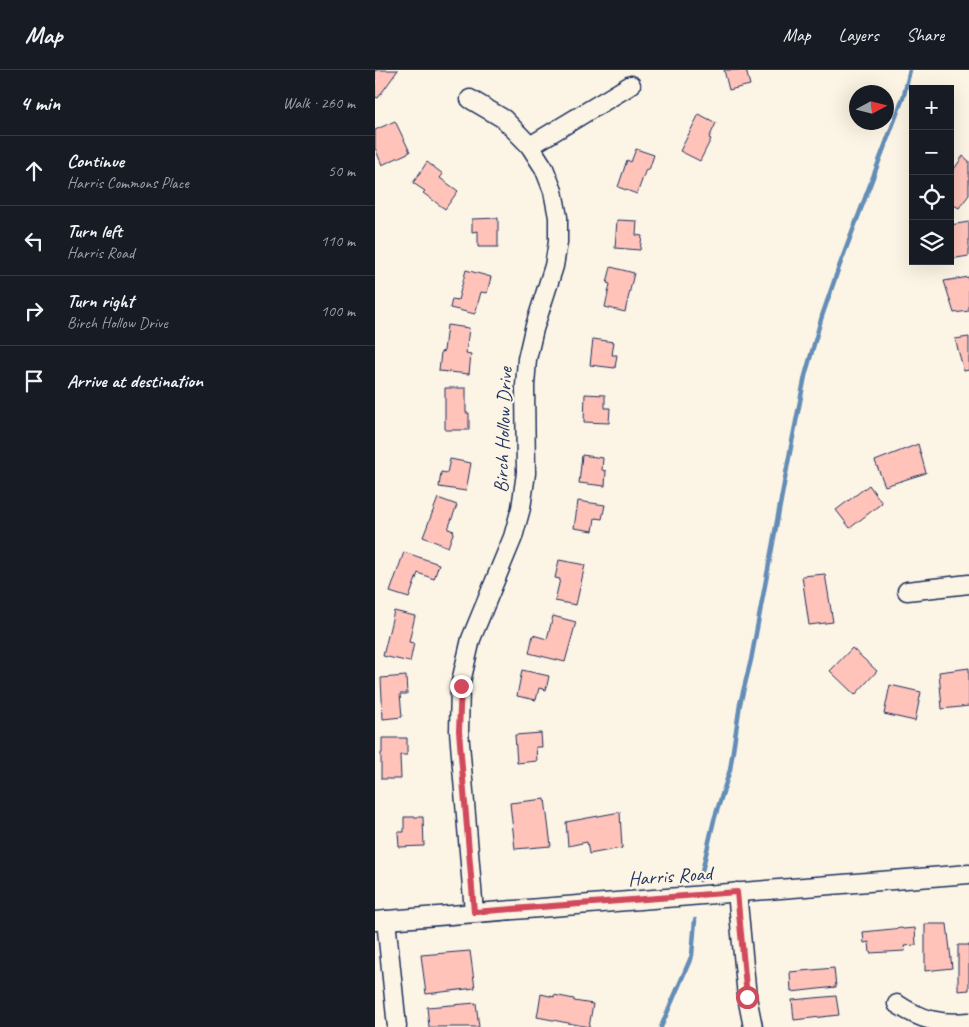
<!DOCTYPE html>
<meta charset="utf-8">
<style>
:root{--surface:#171b24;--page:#242831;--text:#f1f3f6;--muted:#9ea1a6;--line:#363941}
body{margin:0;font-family:Caveat,sans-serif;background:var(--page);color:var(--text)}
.controls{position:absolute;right:15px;top:15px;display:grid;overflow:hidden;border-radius:0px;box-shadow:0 5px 20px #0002}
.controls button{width:45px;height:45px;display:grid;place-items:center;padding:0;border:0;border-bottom:1px solid var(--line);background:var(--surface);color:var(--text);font:25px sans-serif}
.compass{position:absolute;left:474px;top:15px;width:45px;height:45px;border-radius:50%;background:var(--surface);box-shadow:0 5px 20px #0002;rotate:83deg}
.stop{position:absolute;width:15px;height:15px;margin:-11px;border:4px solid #d1495b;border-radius:50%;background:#fff}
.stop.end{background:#d1495b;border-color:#fff;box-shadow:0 1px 5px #0008}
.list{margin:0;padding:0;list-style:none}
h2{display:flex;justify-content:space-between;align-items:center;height:65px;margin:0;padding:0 20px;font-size:21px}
h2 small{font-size:16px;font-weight:400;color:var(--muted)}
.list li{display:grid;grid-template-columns:32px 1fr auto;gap:15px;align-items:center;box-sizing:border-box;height:70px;padding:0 20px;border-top:1px solid var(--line)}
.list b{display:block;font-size:19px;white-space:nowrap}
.list p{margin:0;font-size:16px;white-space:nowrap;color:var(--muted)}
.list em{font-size:16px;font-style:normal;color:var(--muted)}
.icon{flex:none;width:28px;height:28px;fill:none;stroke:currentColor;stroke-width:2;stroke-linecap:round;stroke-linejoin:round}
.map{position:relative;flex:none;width:594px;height:957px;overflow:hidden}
header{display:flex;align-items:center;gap:30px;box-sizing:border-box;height:70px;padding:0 25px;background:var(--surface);border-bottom:1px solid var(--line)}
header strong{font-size:24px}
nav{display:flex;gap:28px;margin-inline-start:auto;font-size:18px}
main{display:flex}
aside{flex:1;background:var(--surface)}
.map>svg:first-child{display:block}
</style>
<header>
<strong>Map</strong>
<nav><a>Map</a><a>Layers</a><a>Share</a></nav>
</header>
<main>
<aside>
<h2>4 min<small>Walk · 260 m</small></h2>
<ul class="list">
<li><svg class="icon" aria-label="ahead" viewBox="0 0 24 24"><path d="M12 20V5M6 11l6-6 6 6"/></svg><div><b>Continue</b><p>Harris Commons Place</p></div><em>50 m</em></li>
<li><svg class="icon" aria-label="left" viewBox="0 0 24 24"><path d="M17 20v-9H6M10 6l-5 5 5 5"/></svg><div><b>Turn left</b><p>Harris Road</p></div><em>110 m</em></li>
<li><svg class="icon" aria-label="right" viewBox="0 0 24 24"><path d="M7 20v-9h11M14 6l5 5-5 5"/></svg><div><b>Turn right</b><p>Birch Hollow Drive</p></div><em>100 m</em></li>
<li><svg class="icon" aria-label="arrive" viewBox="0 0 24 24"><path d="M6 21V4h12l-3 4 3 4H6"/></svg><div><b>Arrive at destination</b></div></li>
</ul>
</aside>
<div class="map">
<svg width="594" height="957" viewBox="0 0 594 957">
<rect width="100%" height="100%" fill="#fcf5e5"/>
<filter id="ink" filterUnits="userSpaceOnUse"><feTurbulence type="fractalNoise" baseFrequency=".02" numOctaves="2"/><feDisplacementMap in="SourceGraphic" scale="10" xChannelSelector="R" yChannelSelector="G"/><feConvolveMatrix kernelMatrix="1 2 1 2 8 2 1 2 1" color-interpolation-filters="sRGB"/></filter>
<g filter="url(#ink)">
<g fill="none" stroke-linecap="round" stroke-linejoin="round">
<g stroke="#638db7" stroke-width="4.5">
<path d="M325,810L339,750L355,700L365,634L376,590L415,382L430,306L447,246L464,197L529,25L535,0"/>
<path d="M286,957L317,885L320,850"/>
</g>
</g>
<g fill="#ffc3ba" stroke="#1b2f5e">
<path d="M0,0H23L3,28L0,27Z"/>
<path d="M349,0H371L375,15L354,20Z"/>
<path d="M324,44L341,53L334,68L336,69L325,91L305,81Z"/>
<path d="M20,51L35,82L7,95L0,78V60Z"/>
<path d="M261,79L279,85L274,100L271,99L262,124L243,117L252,90L256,92Z"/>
<path d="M588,86L594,91V125L584,138L575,133V105Z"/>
<path d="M52,92L68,104L65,108L83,121L70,139L48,123L50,121L38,113Z"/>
<path d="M123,148V177H103V161L97,162V149Z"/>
<path d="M242,150L262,151L261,165L267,166L265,180L240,178Z"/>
<path d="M594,152V186L575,189V155Z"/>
<path d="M236,197L259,203L250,242L230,237L235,214L232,213Z"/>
<path d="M91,200L116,207L112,223L106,222L100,244L75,238L77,229L83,230Z"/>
<path d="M594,207V241L579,243L569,211Z"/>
<path d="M72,255L94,258L91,283L96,284L94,304L64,301L66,282L69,281Z"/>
<path d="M594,267V300L589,301L580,269Z"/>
<path d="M218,269L239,272L237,285H242L240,298L215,295Z"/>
<path d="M70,318H91V343H94V360H70Z"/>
<path d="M210,324L230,325V338H235L234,353L209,352Z"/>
<path d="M543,374L551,403L510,416L500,391Z"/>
<path d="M207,385L228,388L227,400L231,401L230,416L204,413Z"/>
<path d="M75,389L96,393L91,421L64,417L66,402L72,403Z"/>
<path d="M494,415L507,433L475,458L461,440Z"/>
<path d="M63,428L82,435L73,459L79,461L73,477L48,467Z"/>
<path d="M203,431L230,435L227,449L220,448L218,461L199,458Z"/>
<path d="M29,482L64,494L59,509L43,503L34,528L15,522Z"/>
<path d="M184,490L210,495L201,535L180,531L185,509L180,508Z"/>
<path d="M450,504L458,552L434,555L427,506Z"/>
<path d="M19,541L40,546L34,572L39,573L35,592L8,586Z"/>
<path d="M178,546L201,552L190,592L154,583L158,565L172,569Z"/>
<path d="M477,578L502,601L480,625L455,601Z"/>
<path d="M594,598V636L567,639L564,602Z"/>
<path d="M147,600L174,606L171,620L164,618L161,630L142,626Z"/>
<path d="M31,606L32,624H25L27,647L8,649L6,608Z"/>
<path d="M515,615L546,622L540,651L509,644Z"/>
<path d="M166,663L167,677H161L162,691L142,693L140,665Z"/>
<path d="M7,668H32V685H25L26,709H6V683H7Z"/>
<path d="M170,729L176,776L140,779L135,733Z"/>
<path d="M245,742L247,778L214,784L212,772L193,776L191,752Z"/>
<path d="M29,747H48L49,776L24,777L23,762H29Z"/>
<path d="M550,854H572L577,898L550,901Z"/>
<path d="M527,858L528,859L540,858L541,875L529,876L530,881L495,883L494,872L489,873L488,862Z"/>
<path d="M583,875H594V920L583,921Z"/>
<path d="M95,881L100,918L51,924L46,885Z"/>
<path d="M459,898L461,917L416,922L415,902Z"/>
<path d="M166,924L179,927V925L199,929V931L218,934L214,957L162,947Z"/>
<path d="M461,926L464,945L419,950L417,930Z"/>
<path d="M101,933L104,957H54L52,937Z"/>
</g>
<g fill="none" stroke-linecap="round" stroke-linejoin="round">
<defs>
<g id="street">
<path d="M95,29L129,49L155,76L169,98L178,121L183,147V172L179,196L159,259L152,289L150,316L151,403L146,438L138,467L96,569L85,616L84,661L99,842"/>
<path d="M155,76L256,15"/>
<path d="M532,521L594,514"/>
<path d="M362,822L372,927L378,957"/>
<path d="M11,850L22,957"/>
<path d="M0,851L594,804"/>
<path d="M522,934C546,950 566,955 594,952"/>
</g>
</defs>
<use href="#street" stroke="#1b2f5e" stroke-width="21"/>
<use href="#street" stroke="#fcf5e5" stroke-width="18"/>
</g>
</g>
<g fill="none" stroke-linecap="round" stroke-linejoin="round" filter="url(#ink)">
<path stroke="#d1495b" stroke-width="6" d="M86,616L84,661L99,842L362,822L372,927"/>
</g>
<g text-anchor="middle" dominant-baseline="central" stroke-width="4.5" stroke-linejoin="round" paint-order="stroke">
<g font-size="20" fill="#1b2f5e" stroke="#fcf5e5">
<text transform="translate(128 360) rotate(-88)">Birch Hollow Drive</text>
<text transform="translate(295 806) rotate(-4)">Harris Road</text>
</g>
</g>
</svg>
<div class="controls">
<button>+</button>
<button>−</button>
<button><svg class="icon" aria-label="locate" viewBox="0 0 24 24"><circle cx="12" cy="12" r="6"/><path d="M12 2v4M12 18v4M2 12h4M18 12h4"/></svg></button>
<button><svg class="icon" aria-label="layers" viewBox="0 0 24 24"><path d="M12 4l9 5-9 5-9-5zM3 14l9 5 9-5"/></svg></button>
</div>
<svg class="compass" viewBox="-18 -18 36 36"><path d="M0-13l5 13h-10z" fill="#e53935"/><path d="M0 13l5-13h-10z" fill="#9ea1a6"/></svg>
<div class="stop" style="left:372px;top:927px"></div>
<div class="stop end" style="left:86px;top:616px"></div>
</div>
</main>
